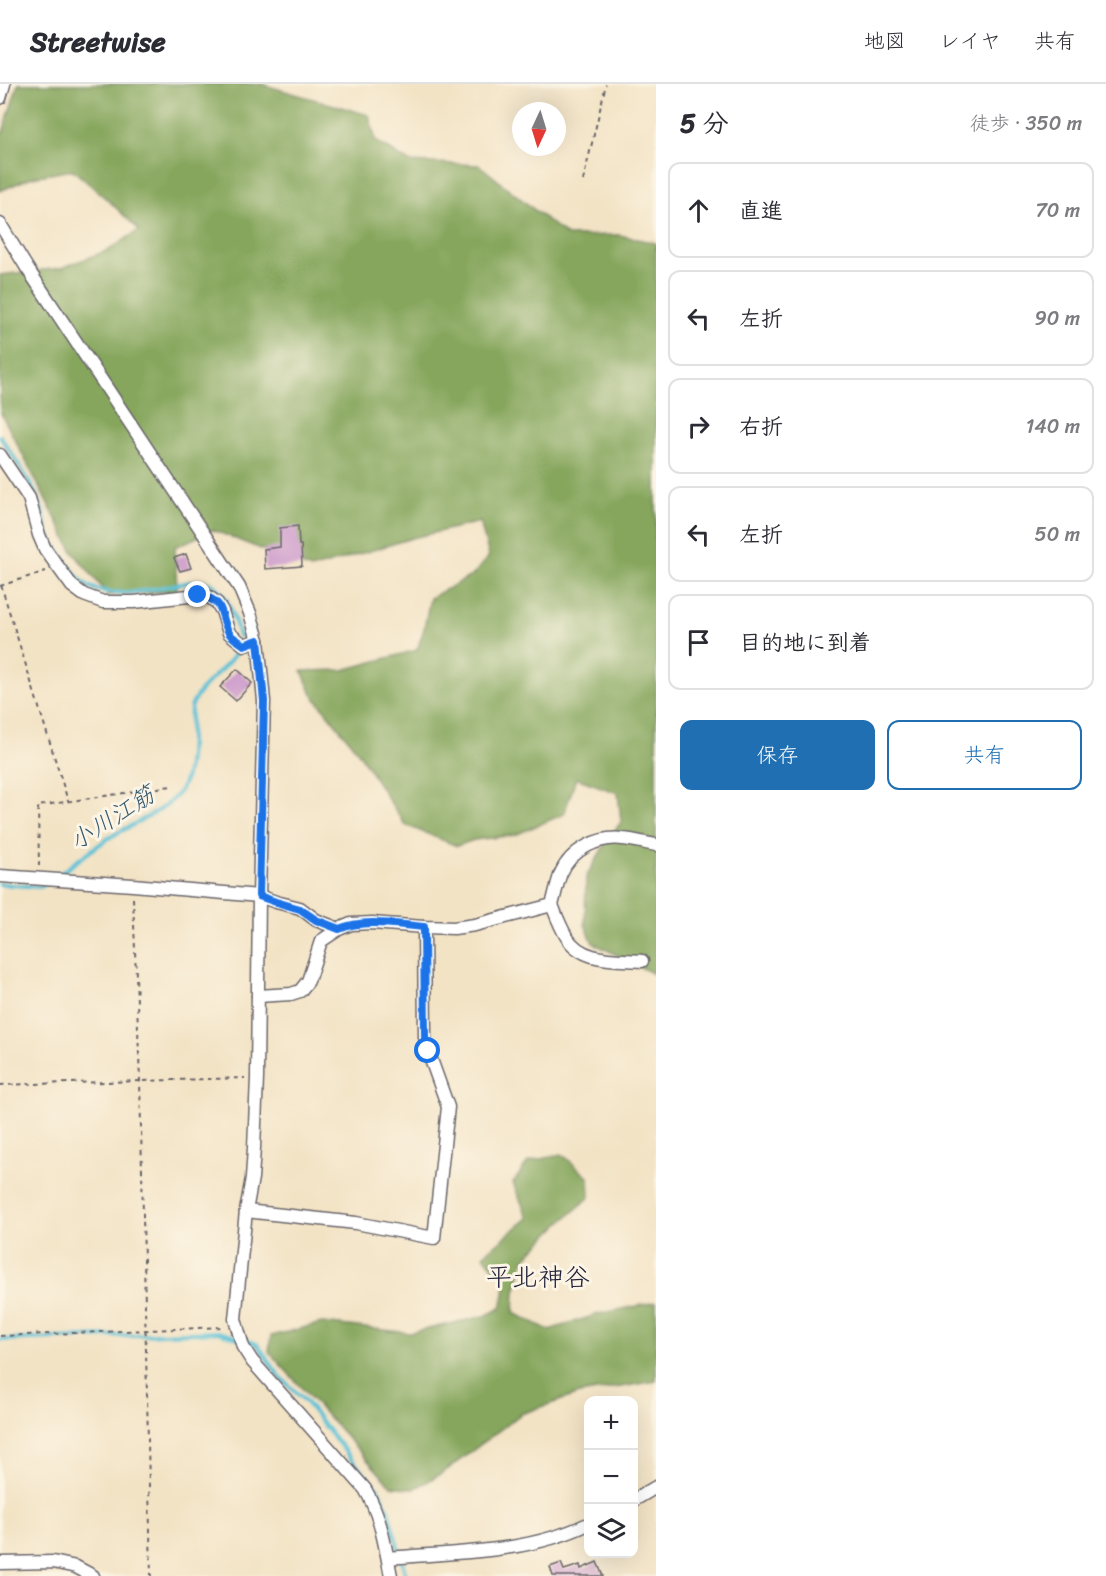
<!DOCTYPE html>
<html lang="ja">
<meta charset="utf-8">
<style>
:root{--surface:#fff;--page:#f2f2f3;--text:#2b2b33;--muted:#7c7c81;--line:#e1e1e2;--accent:#1f6fb2}
body{margin:0;font-family:Sriracha,"Klee One",sans-serif;background:var(--page);color:var(--text)}
.controls{position:absolute;right:18px;bottom:18px;display:grid;overflow:hidden;border-radius:12px;box-shadow:0 6px 24px #0002}
.controls button{width:54px;height:54px;display:grid;place-items:center;padding:0;border:0;border-bottom:2px solid var(--line);background:var(--surface);color:var(--text);font:30px sans-serif}
.compass{position:absolute;left:512px;top:18px;width:54px;height:54px;border-radius:50%;background:var(--surface);box-shadow:0 6px 24px #0002;rotate:184deg}
.stop{position:absolute;width:18px;height:18px;margin:-14px;border:4px solid #1a73e8;border-radius:50%;background:#fff}
.stop.end{background:#1a73e8;border-color:#fff;box-shadow:0 2px 6px #0008}
.list{margin:0;padding:0;list-style:none}
h2{display:flex;justify-content:space-between;align-items:center;height:78px;margin:0;padding:0 24px;font-size:26px}
h2 small{font-size:20px;font-weight:400;color:var(--muted)}
.list li{display:grid;grid-template-columns:39px 1fr auto;gap:18px;align-items:center;box-sizing:border-box;height:96px;margin:0 12px 12px;padding:0 12px;border:2px solid var(--line);border-radius:12px}
.list b{display:block;font-size:22px;white-space:nowrap}
.list em{font-size:20px;font-style:normal;color:var(--muted)}
.actions{display:flex;gap:12px;padding:18px 24px}
.actions a{flex:1;padding:14px 0;border:2px solid var(--accent);border-radius:12px;text-align:center;font-size:21px;color:var(--accent)}
.actions .main{background:var(--accent);color:#fff}
.icon{flex:none;width:33px;height:33px;fill:none;stroke:currentColor;stroke-width:2;stroke-linecap:round;stroke-linejoin:round}
.map{position:relative;flex:none;width:656px;height:1492px;overflow:hidden}
header{display:flex;align-items:center;gap:36px;box-sizing:border-box;height:84px;padding:0 30px;background:var(--surface);border-bottom:2px solid var(--line)}
header strong{font-size:28px}
nav{display:flex;gap:33px;margin-inline-start:auto;font-size:21px}
main{display:flex}
aside{flex:1;background:var(--surface)}
.map>svg:first-child{display:block}
</style>
<header>
<strong>Streetwise</strong>
<nav><a>地図</a><a>レイヤ</a><a>共有</a></nav>
</header>
<main>
<div class="map">
<svg width="656" height="1492" viewBox="0 0 656 1492">
<rect width="100%" height="100%" fill="#fcf5e5"/>
<filter id="ink" filterUnits="userSpaceOnUse"><feTurbulence type="fractalNoise" baseFrequency=".0167" numOctaves="2"/><feDisplacementMap in="SourceGraphic" scale="12" xChannelSelector="R" yChannelSelector="G"/><feConvolveMatrix kernelMatrix="1 2 1 2 8 2 1 2 1" color-interpolation-filters="sRGB"/></filter>
<filter id="wash" filterUnits="userSpaceOnUse"><feTurbulence type="fractalNoise" baseFrequency=".008" numOctaves="4" result="noise"/><feDisplacementMap in="SourceGraphic" scale="24" xChannelSelector="R" yChannelSelector="G"/><feGaussianBlur stdDeviation="1.35" result="paint"/><feColorMatrix in="noise" values="0 0 0 0 0 0 0 0 0 0 0 0 0 0 0 0 0 1.4 0 .05"/><feComposite in="paint" operator="in"/></filter>
<g filter="url(#wash)">
<rect width="100%" height="100%" fill="#f3e3c5"/>
<g fill="#85a65b" stroke="#54644b" stroke-width="1.5">
<path d="M18,0H261L369,31L376,57L409,78L479,81L567,152L619,151L656,159V891L593,859L585,840L586,793L604,762L621,738L618,709L576,694L564,730L515,751L474,756L457,762L405,741L358,668L312,610L302,587L343,586L417,566L424,545L430,514L473,491L489,472L480,438L412,454L311,485L213,446L175,463L177,507L108,511L73,468L0,327V191L61,184L109,166L139,146L110,118L73,86L32,93L0,107V51L3,48Z"/>
<path d="M562,1070L589,1094L590,1113L558,1141L524,1175L515,1208L514,1229L549,1246L599,1230L656,1218V1297L579,1310L521,1330L444,1388L414,1405L391,1402L269,1268L271,1252L322,1239L410,1249L485,1232L501,1224L504,1210L505,1197L483,1171L528,1134L513,1099L528,1078Z"/>
</g>
<g fill="none" stroke-linecap="round" stroke-linejoin="round">
<g stroke="#5ac1d7" stroke-width="4">
<path d="M0,352C12,371 27,391 36,411C43,423 44,437 48,450C50,456 54,461 58,466C69,482 79,501 99,506C128,514 157,503 185,499C192,498 202,497 208,499C227,504 235,536 239,552"/>
<path d="M57,792C74,779 91,766 109,754C131,740 173,725 183,701C191,685 190,643 191,624C199,598 233,583 239,560"/>
<path d="M0,800L39,803L48,798"/>
<path d="M0,1256L218,1248L257,1260L279,1292L305,1317L352,1376L377,1403L387,1423L406,1492"/>
</g>
</g>
<g id="blocks">
<g fill="#cb96ca">
<path d="M298,442L299,461H301L302,482L265,485L264,465L280,463V444Z"/>
<path d="M186,470L191,484L180,487L174,474Z"/>
<path d="M237,585L252,599L236,617L220,603Z"/>
<path d="M597,1478L603,1492H553L550,1483L561,1479L564,1486L580,1481L581,1485Z"/>
</g>
</g>
</g>
<g filter="url(#ink)">
<use href="#blocks" fill-opacity="0" stroke="#6b666b" stroke-width="1.5"/>
<g fill="none" stroke-linecap="round" stroke-linejoin="round">
<defs>
<g id="minor">
<path d="M0,14L4,0"/>
<path d="M0,140L27,184L239,503L250,529L258,556L264,617L259,812L257,994L254,1064L252,1094L246,1127L235,1235L243,1263L252,1277L365,1405C381,1432 385,1462 391,1492"/>
<path d="M0,371L29,414L39,451L45,465L72,502L84,511L103,518H134L198,511L209,513L217,519L222,527L229,549L244,561L258,556"/>
<path d="M0,792L133,801L259,812L276,818L300,824L316,836L339,845"/>
<path d="M552,821C555,811 557,799 561,789C571,766 598,752 623,755C634,756 645,759 656,761"/>
<path d="M258,912L291,910L300,907L308,897L321,857L339,845L351,840L372,839L424,843L454,844L475,841L552,821C556,831 560,842 566,852C582,879 615,875 642,877"/>
<path d="M246,1127L356,1139L434,1154L448,1023L428,967L425,953L424,843"/>
<path d="M634,1416L656,1403"/>
<path d="M388,1474C455,1468 526,1470 588,1440"/>
<path d="M0,1479L53,1478L76,1483L93,1492"/>
</g>
</defs>
<use href="#minor" stroke="#6b666b" stroke-width="15"/>
<g stroke="#6b666b" stroke-width="2" stroke-dasharray="4.5 4.5" stroke-linecap="butt">
<path d="M583,97L606,0"/>
<path d="M1,501L68,717"/>
<path d="M0,502L46,487"/>
<path d="M39,782L38,722L171,702"/>
<path d="M133,814L140,997L151,1492"/>
<path d="M0,1001L245,994"/>
<path d="M0,1252L224,1243"/>
</g>
<use href="#minor" stroke="#fff" stroke-width="12"/>
</g>
</g>
<g fill="none" stroke-linecap="round" stroke-linejoin="round" filter="url(#ink)">
<path stroke="#1a73e8" stroke-width="8" d="M198,511C227,517 218,528 229,549C232,554 239,557 244,561L258,556L264,617L259,812L276,818L300,825L316,836L339,845C365,834 397,841 424,843L425,953L428,967"/>
</g>
<g text-anchor="middle" dominant-baseline="central" stroke-width="6" stroke-linejoin="round" paint-order="stroke">
<g font-size="24" font-style="italic" fill="#365a72" stroke="#fcf5e5">
<text transform="translate(112 734) rotate(-33)">小川江筋</text>
</g>
<g font-size="26" fill="#22223b" stroke="#fcf5e5">
<text x="538" y="1193">平北神谷</text>
</g>
</g>
</svg>
<div class="controls">
<button>+</button>
<button>−</button>
<button><svg class="icon" aria-label="layers" viewBox="0 0 24 24"><path d="M12 4l9 5-9 5-9-5zM3 14l9 5 9-5"/></svg></button>
</div>
<svg class="compass" viewBox="-18 -18 36 36"><path d="M0-13l5 13h-10z" fill="#e53935"/><path d="M0 13l5-13h-10z" fill="#7c7c81"/></svg>
<div class="stop" style="left:428px;top:967px"></div>
<div class="stop end" style="left:198px;top:511px"></div>
</div>
<aside>
<h2>5 分<small>徒歩 · 350 m</small></h2>
<ul class="list">
<li><svg class="icon" aria-label="ahead" viewBox="0 0 24 24"><path d="M12 20V5M6 11l6-6 6 6"/></svg><div><b>直進</b></div><em>70 m</em></li>
<li><svg class="icon" aria-label="left" viewBox="0 0 24 24"><path d="M17 20v-9H6M10 6l-5 5 5 5"/></svg><div><b>左折</b></div><em>90 m</em></li>
<li><svg class="icon" aria-label="right" viewBox="0 0 24 24"><path d="M7 20v-9h11M14 6l5 5-5 5"/></svg><div><b>右折</b></div><em>140 m</em></li>
<li><svg class="icon" aria-label="left" viewBox="0 0 24 24"><path d="M17 20v-9H6M10 6l-5 5 5 5"/></svg><div><b>左折</b></div><em>50 m</em></li>
<li><svg class="icon" aria-label="arrive" viewBox="0 0 24 24"><path d="M6 21V4h12l-3 4 3 4H6"/></svg><div><b>目的地に到着</b></div></li>
</ul>
<div class="actions"><a class="main">保存</a><a>共有</a></div>
</aside>
</main>
